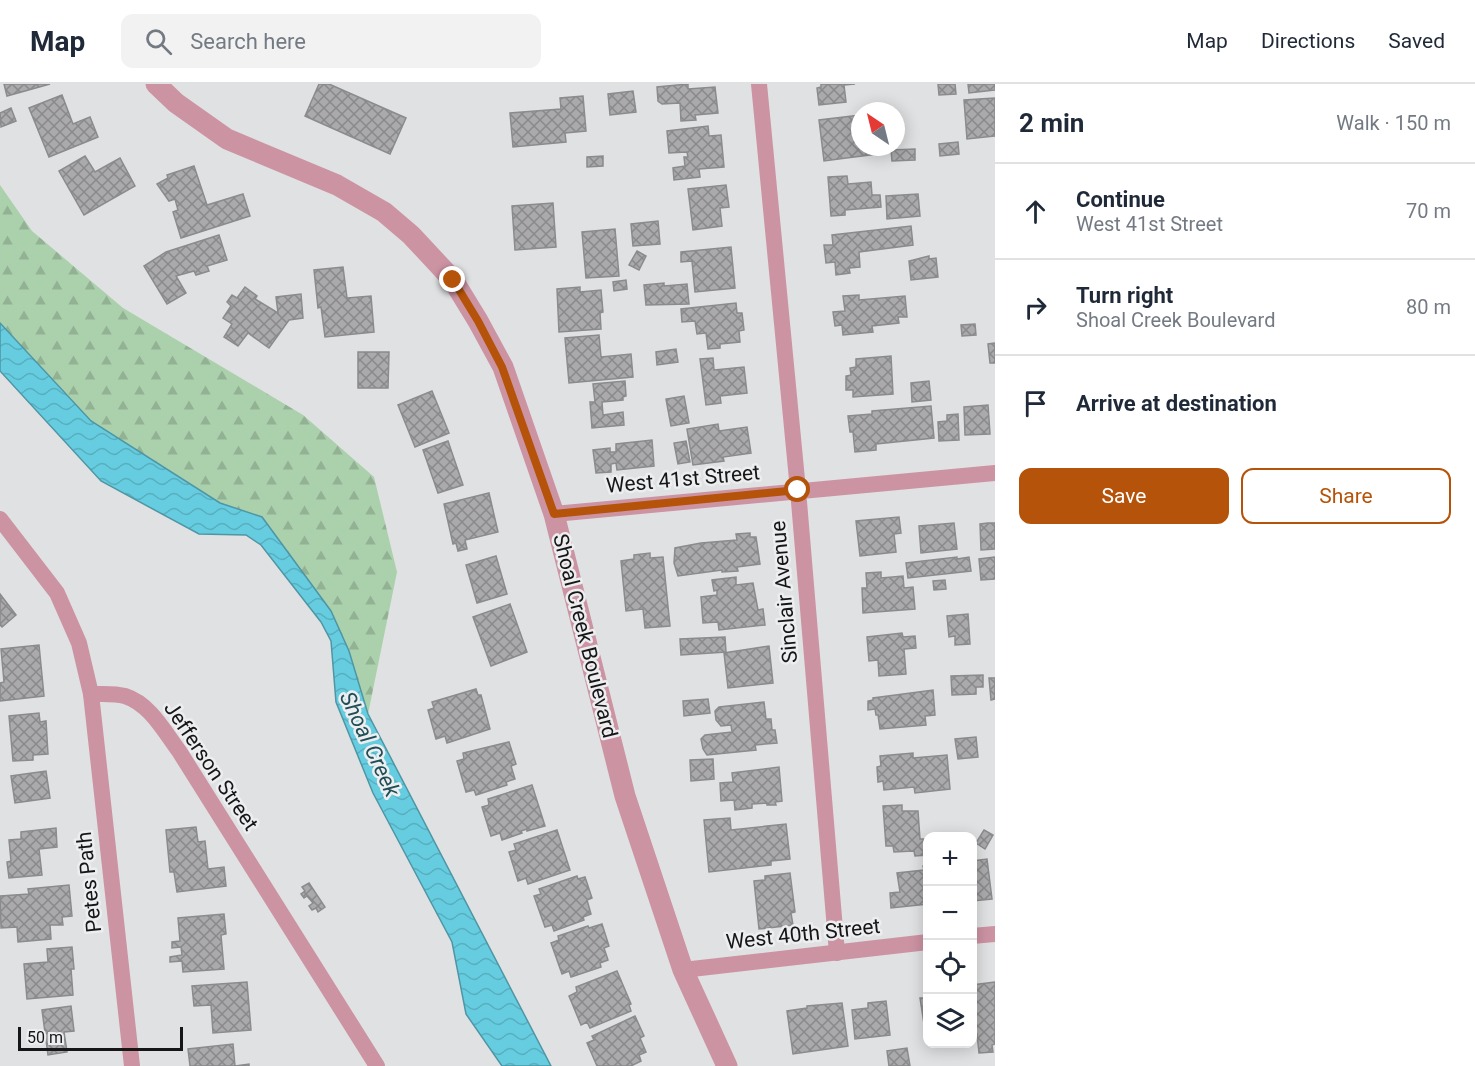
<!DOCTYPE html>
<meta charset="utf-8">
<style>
:root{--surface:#fff;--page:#f2f2f3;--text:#1f2937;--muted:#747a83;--line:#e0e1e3;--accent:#b45309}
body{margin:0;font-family:Roboto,sans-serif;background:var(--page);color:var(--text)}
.controls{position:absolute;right:18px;bottom:18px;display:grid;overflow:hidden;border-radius:12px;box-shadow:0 3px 15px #0003}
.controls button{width:54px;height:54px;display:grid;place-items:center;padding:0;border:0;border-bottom:2px solid var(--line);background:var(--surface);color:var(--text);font:30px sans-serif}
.compass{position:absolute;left:851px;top:18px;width:54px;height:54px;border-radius:50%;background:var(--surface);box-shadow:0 3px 15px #0003;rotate:325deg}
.scale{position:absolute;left:18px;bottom:15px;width:165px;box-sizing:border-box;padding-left:6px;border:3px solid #161617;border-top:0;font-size:16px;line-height:21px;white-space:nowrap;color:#161617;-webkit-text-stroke:4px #edeef0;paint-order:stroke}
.stop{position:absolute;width:18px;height:18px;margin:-14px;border:4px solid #b45309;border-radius:50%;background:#fff}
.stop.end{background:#b45309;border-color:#fff;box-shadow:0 2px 6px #0008}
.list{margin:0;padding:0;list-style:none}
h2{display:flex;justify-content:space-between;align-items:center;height:78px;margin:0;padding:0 24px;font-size:26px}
h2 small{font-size:20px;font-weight:400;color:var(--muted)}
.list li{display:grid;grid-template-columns:39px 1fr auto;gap:18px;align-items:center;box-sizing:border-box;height:96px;padding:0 24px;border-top:2px solid var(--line)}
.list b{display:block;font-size:22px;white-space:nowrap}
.list p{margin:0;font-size:20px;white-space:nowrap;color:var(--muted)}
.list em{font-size:20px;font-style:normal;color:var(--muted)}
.actions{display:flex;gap:12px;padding:18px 24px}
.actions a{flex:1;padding:14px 0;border:2px solid var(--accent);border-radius:12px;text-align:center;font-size:21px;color:var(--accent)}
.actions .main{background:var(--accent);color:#fff}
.icon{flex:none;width:33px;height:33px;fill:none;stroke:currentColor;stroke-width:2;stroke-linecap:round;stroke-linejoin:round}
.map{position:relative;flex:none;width:995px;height:982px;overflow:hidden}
header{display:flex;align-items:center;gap:36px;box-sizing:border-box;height:84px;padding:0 30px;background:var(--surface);border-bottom:2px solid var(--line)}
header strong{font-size:28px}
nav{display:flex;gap:33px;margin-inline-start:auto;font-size:21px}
.search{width:420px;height:54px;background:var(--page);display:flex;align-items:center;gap:15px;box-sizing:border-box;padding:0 21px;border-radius:12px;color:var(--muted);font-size:22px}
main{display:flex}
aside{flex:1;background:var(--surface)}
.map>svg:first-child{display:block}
</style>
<header>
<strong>Map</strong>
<div class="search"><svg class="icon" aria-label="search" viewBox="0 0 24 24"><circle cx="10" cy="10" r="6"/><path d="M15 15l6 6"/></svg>Search here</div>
<nav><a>Map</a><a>Directions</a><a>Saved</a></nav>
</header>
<main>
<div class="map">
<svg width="995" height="982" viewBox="0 0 995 982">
<defs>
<pattern id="forest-firs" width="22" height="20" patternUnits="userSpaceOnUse" patternTransform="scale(1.5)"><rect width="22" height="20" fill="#abd0ac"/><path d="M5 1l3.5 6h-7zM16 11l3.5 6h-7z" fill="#92b293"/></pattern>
<pattern id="water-waves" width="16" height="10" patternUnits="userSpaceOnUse" patternTransform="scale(1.5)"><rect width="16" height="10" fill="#66cde0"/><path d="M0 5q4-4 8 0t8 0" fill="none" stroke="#58afbf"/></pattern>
<pattern id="building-cross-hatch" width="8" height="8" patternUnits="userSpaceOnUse" patternTransform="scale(1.5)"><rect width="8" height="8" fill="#aaaaad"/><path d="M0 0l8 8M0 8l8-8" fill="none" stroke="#89898c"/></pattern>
</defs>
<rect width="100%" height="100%" fill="#e0e1e3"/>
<path fill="url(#forest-firs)" d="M0,101L32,147L123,224L303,331L374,393L397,488L368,630L349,568L262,433L220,419L91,337L0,239Z"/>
<path fill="url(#water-waves)" stroke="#4e96a4" stroke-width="1.5" d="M0,239L91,337L220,419L262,433L331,527L349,567L368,630L551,982H502L466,930L452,858L373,709L336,618L331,557L321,538L261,461L246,451L199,450L101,397L0,287Z"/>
<g fill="url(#building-cross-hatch)" stroke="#8a8b8d" stroke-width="1.5">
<path d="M4,0H50L7,12Z"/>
<path d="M319,0H329L406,34L390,70L305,32Z"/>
<path d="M688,0V5L715,3L718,29L695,31L696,36L681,37L680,19L662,20L658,17L657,3Z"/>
<path d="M821,0H855L844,1L846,18L819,21L817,4L821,3Z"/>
<path d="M938,0H955L956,10L939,11Z"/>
<path d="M968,0H995V6L969,9Z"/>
<path d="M633,7L636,28L610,31L608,10Z"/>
<path d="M62,11L73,40L90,33L98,53L49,73L29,24Z"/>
<path d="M583,12L586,47L565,49L566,58L513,63L510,29L561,25L560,14Z"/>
<path d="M995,14V52L967,55L964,16Z"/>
<path d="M11,24L16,37L1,43L0,29Z"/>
<path d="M860,31V63H876L877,70L824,77L819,36Z"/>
<path d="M708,42L709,52L721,51L724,83L699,85L700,93L674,96L673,84L685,82L684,73H688L687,68L669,69L667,47Z"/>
<path d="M958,58L959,70L940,72L939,60Z"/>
<path d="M915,65V76L892,77L891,66Z"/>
<path d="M85,72L95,88L120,74L135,102L84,131L59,87Z"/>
<path d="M603,72V82L587,83V73Z"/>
<path d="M194,82L207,121L243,110L250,132L181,154L173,128L178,126L175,115L169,117L157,100L168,94L167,91Z"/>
<path d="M847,92L848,100L871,98L872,111H880L881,123L845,126V131L831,132L828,93Z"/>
<path d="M726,101L729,123L720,124L722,142L693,146L688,105Z"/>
<path d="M918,110L920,132L887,135L886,112Z"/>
<path d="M553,119L556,163L515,166L512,122Z"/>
<path d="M658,137L660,160L633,162L631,140Z"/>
<path d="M911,142L913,161L859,168L860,183L849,184L850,189L836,191L835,178L826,179L824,161H833L832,151Z"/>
<path d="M615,145L619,192L586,194L582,148Z"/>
<path d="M219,151L227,176L207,182L209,187L196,191L194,187L176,192L186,209L167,220L144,182L166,168Z"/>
<path d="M731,163L735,204L695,208L692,177L681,178V168Z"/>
<path d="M637,167L646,172L639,186L629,181Z"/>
<path d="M929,172V175L936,174L938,193L911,196L909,177Z"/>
<path d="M343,183L347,214L371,212L374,248L325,253L321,223L318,224L314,186Z"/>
<path d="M626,196L627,205L614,207L613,198Z"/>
<path d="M664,199V202L687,200L689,220L646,221L644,201Z"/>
<path d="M245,203L257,212L255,215L278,229L276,213L301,210L303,234L289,236L269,264L248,249L238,262L224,253L232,240L223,234L231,222L227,218L232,211L237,214Z"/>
<path d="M580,203V208L601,206L603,228L600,229L601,245L559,248L557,205Z"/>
<path d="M859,211V216L905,212L907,233H898L899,239L872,242L873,248L843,251L842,241L835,242L833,228L845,227L843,212Z"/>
<path d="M736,219L737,229H742L744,246L739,247L740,258L720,260V264L708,265L706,249L697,250L695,237L682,238L681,225Z"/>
<path d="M975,240L976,251L962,252L961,241Z"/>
<path d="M599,251L601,273L631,270L633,293L569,299L565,254Z"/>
<path d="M995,259V279H990L988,260Z"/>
<path d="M676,265L678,278L657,281L656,268Z"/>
<path d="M358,268H389L388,304H358Z"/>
<path d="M891,272L893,310L853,313V306H846V292L851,291L850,284L856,283V275Z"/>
<path d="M713,274L714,286L744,283L747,309L720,312L721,319L706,321L700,275Z"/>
<path d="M625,297L626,312L623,313V316L602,318L603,331L623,328L624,341L592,344L590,318H595L593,300Z"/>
<path d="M929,297L931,316L912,318L911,299Z"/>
<path d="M432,307L449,349L415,363L398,321Z"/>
<path d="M684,312L689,339L671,342L666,315Z"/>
<path d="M988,321L990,350L965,351L964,323Z"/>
<path d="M931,322L934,354L876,360V366L855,368L853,348H850L848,332L872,330V327Z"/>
<path d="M958,330L959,356L939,357L938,338L947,337V331Z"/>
<path d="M718,340L719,347L747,343L751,369L723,373L724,377L693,381L687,345Z"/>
<path d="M652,356L654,382L617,386L616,379L611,380V388L596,389L593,366L610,364V368H616V360Z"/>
<path d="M448,357L463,401L438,409L423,366Z"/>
<path d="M686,357L690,378L678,380L674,359Z"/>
<path d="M489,409L498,448L465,456L467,465L458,467L456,459L453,460L444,420Z"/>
<path d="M899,433L901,449L894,450L896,468L860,472L856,437Z"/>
<path d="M954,439L957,465L921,469L919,442Z"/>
<path d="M988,439H995V465L981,466L980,440Z"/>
<path d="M750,449V453H756L760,480L737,483L738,487L722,488V486L678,492L674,479L675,464L701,459L737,456L736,450Z"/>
<path d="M650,469V474L663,473L670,542L645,544L643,525L626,527L621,477L634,475V471Z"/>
<path d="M496,472L507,510L477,519L466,481Z"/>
<path d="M957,473V475L969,473L971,487L908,494L906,479Z"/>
<path d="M995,473V495L981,496L979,475Z"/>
<path d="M881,488V494L903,492L904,504L913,503L915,525L863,529L862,504H867L866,489Z"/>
<path d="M736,493V501L753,499L758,526L763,525L765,541L719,546L718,538L703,539L701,513L717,511V506L714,507L712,496Z"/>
<path d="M945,496L946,505L934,506L933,497Z"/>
<path d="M0,510L16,531L2,543L0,541Z"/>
<path d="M510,520L527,568L491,582L473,533Z"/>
<path d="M968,530L970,560L955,561V552L949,553L947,532Z"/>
<path d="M902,549L903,553L915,552L916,564L904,565L906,590L879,592L878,576L869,577L867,553Z"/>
<path d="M725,553L726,568L681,571L680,555Z"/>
<path d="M39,561L44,612L0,617V599L4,598L1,565Z"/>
<path d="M769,562L773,599L728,604L724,569Z"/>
<path d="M983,591V603H976V610L952,611L951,592Z"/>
<path d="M989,594H995V615L991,616Z"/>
<path d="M476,605L478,611H481L490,645L447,659L445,652L436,655L428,626L434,624L432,618Z"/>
<path d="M933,606L935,631L925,632L926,641L880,645L878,631H876L875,625L868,626V617L873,616V614Z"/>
<path d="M708,615L710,629L684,632L683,617Z"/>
<path d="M764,618L766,635H771L772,646H775L777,659L755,661L756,666L707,671L703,665L701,655L705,651L732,648L731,641L721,642L716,636L715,627L719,623Z"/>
<path d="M39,629L40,638L46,637L48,670L33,671V676L13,677L9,632Z"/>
<path d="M976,653L978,673L958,675L955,655Z"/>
<path d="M509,658L516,680L511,682L515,695L506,698L507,701L476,711L474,706L466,708L457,677L464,675L463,669Z"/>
<path d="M913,669V674L947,671L950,705L915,709L914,703L884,706L883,697L878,698L877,683L881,682L880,672Z"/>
<path d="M713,675L714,695L691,697L690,676Z"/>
<path d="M779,683L782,717L775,718L776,721H767V719L752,720V724L735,726L734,716L721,717L720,699L733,698L732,689Z"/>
<path d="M46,687L50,714L15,719L11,692Z"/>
<path d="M532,701L545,742L527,747V745L521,747L522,749L502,756L500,749L491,752L482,723L489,721L488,715Z"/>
<path d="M902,721V727H918L920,755H928V771L915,772L914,767L894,768L893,762H886L883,722Z"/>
<path d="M730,734L731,746L786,740L790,775L771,777V781L709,788L704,736Z"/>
<path d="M196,743L198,758L205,757L208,785L224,783L226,802L177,808L174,788H170L166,746Z"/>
<path d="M56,744L57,763L39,765L42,791L9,794L7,778L11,777L9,756L21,755V748Z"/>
<path d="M557,746L570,786L528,800L526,794L518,797L509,768L516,766L514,760Z"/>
<path d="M984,746L993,751L985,765L976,759Z"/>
<path d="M987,775L992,815L972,817V777Z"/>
<path d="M928,781V820L891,824L890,809L900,808L897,789L924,786L923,782Z"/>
<path d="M790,789L795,828L791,829L793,841L759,845L754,797L765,796V792Z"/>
<path d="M577,792L578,795L585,793L592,814L587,816L591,830L583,833L584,836L554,847L552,841L545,843L534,812L541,810L539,805Z"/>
<path d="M309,799L325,823L318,828L316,824L312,826L309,822L313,819L307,812L304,814L301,810L305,807L302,803Z"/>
<path d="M69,801L72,832L62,833L63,841H50L51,855L18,858L17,843L1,844L0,812L29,810L28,805Z"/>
<path d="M224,830L226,850L221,851L224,885L183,888L182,877L170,878V873L182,871L181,863L172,864V858L180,857L178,834Z"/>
<path d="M602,840L609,862L604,864L608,876L600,879L601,883L571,893L569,887L562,890L551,859L559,856L558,852L588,842L589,844Z"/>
<path d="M72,863L74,885H71L73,911L27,915L24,880L48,878L47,865Z"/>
<path d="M617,887L631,920L629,921L631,927L590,944L587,938L581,941L569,912L577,908L576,903Z"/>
<path d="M247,898L251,946L213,949L211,921L194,922L192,902Z"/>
<path d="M995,898V960L992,961L993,968L979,969L977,950L974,951L972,936V901Z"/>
<path d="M928,910V940H924L920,914H926L925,911Z"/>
<path d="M886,917L890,951L855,955L852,926L868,924V919Z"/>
<path d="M842,919L848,962L793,970L787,927L807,924V922Z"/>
<path d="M71,922L74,947L64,948L67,968L48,971L42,926Z"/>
<path d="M635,932L644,952L640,954L646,968L639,971L641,977L631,982H597L587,959L594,956L592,952Z"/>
<path d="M233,960L235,982L249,980V982H190L188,965Z"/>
<path d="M907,964L910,982H889L887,967Z"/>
</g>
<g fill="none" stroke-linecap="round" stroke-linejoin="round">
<g stroke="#cc93a3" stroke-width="16">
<path d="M759,0L798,406L837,869"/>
<path d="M554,430L995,389"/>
<path d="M0,435L57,509L79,559L91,610L132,982"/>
<path d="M91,610C102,610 115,609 125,612C150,620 164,647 179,667L377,982"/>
<path d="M972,852L995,850"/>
<path d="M683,886L928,858"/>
</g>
<path stroke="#cc93a3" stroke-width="21" d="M156,0L176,19L227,55L337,101L384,128L411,151L453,196L478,237L503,283L554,430L625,712L683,886L727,982"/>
</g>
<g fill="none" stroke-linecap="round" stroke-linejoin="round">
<path stroke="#b45309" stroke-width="8" d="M453,196L478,237L502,283L554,430L798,406"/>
</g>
<g text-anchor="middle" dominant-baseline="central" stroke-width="5" stroke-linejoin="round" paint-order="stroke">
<g font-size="21" fill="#161617" stroke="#edeef0">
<text transform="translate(683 395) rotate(-5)">West 41st Street</text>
<text transform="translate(784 508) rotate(-95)">Sinclair Avenue</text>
<text transform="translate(585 552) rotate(76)">Shoal Creek Boulevard</text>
<text transform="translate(211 682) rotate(56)">Jefferson Street</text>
<text transform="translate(89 798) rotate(-96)">Petes Path</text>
<text transform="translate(803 850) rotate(-6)">West 40th Street</text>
</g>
<g font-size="22" font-style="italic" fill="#204e56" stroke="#edeef0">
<text transform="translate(370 660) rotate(65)">Shoal Creek</text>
</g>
</g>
</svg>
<div class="controls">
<button>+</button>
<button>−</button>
<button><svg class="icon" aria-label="locate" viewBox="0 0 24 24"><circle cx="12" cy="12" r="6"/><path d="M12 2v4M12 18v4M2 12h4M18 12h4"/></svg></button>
<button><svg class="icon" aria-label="layers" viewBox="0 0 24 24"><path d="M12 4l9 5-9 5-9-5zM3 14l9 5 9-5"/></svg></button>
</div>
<svg class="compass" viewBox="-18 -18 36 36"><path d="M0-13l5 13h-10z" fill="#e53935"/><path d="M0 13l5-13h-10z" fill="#747a83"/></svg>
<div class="scale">50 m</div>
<div class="stop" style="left:798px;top:406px"></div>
<div class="stop end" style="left:453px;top:196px"></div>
</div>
<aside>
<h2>2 min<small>Walk · 150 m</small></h2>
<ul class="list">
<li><svg class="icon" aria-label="ahead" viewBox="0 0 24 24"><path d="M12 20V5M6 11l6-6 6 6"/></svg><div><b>Continue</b><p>West 41st Street</p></div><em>70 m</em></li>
<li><svg class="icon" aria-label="right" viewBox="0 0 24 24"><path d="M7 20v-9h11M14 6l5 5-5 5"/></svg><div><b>Turn right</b><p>Shoal Creek Boulevard</p></div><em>80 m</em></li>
<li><svg class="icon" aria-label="arrive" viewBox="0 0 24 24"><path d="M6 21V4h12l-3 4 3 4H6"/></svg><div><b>Arrive at destination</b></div></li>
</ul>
<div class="actions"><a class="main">Save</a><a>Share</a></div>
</aside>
</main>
